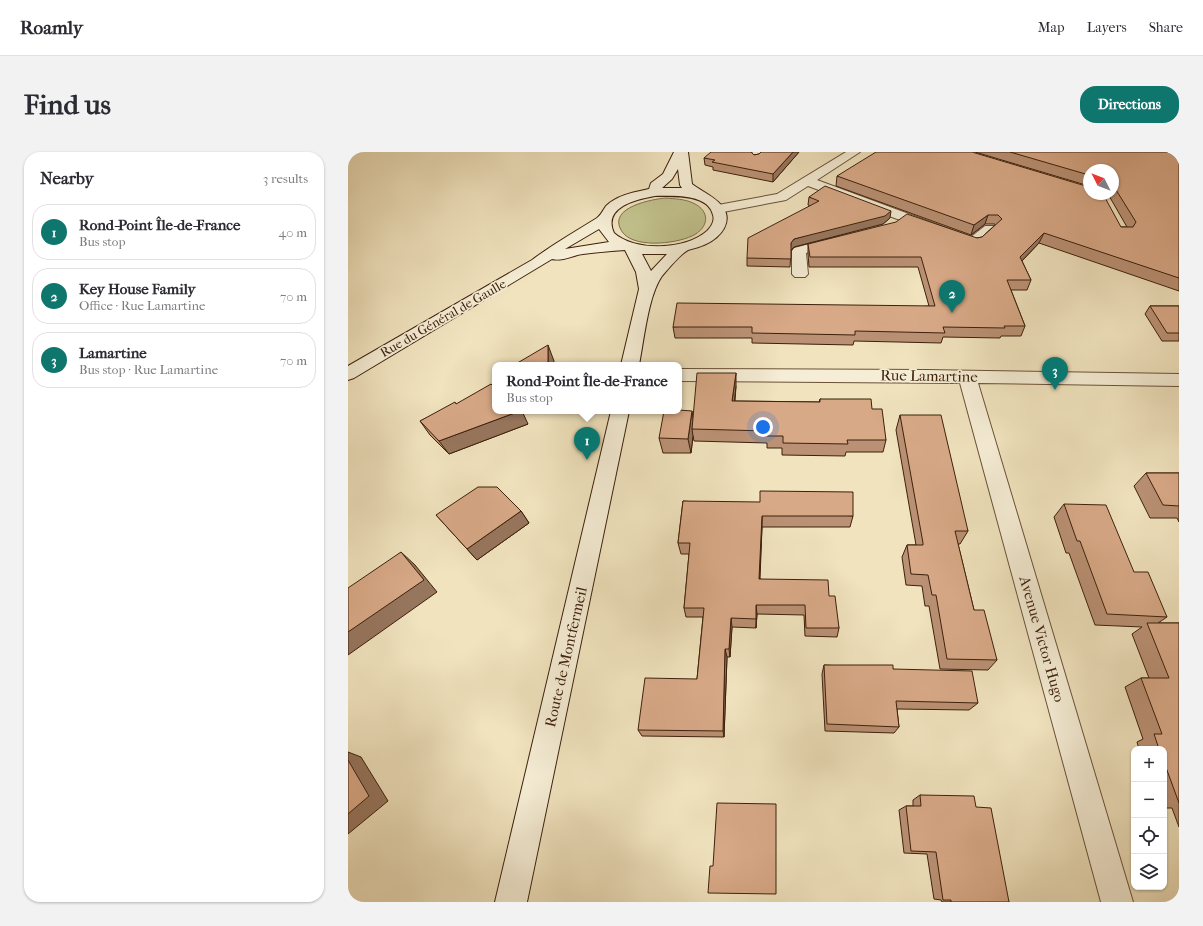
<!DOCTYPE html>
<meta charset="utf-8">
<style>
:root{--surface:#fff;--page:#f2f2f3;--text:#2b2b33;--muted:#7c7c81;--line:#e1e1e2;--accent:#0f766e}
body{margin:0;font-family:"IM FELL French Canon",serif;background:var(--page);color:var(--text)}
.controls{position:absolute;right:12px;bottom:12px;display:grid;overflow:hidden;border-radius:8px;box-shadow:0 1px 3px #0004}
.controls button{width:36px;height:36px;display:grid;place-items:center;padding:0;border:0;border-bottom:1px solid var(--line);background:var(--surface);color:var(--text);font:20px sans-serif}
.compass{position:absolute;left:735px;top:12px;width:36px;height:36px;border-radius:50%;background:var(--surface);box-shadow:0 1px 3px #0004;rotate:312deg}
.you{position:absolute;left:415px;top:275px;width:14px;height:14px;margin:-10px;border:3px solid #fff;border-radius:50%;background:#1a73e8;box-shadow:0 0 0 6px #1a73e833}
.badge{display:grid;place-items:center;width:26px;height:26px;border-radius:50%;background:var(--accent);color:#fff;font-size:13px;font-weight:700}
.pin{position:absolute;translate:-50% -33px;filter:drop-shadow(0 1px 2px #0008)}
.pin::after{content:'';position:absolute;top:21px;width:14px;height:12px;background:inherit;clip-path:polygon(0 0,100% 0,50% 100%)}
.popup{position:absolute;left:144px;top:210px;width:190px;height:52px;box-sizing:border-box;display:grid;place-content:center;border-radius:8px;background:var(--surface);filter:drop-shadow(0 1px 3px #0005);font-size:13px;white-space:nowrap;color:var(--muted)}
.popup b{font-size:15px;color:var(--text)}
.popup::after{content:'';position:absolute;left:50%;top:100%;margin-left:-8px;border:8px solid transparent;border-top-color:var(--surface)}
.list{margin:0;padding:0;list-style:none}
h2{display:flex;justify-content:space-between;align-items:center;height:52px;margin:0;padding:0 16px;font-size:17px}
h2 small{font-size:13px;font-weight:400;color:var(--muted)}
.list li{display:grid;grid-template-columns:26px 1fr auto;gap:12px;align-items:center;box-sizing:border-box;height:56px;margin:0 8px 8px;padding:0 8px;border:1px solid var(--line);border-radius:16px}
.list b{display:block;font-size:15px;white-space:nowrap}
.list p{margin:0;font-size:13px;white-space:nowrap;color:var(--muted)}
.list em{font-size:13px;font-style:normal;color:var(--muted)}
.icon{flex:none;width:22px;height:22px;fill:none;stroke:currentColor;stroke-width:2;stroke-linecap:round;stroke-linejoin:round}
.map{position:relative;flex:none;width:831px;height:750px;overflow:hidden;border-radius:16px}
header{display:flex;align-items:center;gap:24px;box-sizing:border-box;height:56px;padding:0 20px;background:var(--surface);border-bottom:1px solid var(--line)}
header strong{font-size:19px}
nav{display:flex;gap:22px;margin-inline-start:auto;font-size:14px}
.intro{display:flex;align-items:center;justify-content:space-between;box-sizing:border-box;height:96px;padding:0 24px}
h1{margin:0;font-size:28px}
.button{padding:10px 18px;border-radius:16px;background:var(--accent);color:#fff;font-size:14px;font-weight:700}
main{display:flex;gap:24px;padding:0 24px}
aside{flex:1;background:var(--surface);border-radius:16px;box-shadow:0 1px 3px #0004}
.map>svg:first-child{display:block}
</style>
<header>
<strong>Roamly</strong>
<nav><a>Map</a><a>Layers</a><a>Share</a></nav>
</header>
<div class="intro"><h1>Find us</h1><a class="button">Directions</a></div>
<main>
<aside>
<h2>Nearby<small>3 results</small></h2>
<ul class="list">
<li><span class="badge">1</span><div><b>Rond-Point Île-de-France</b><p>Bus stop</p></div><em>40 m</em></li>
<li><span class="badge">2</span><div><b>Key House Family</b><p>Office · Rue Lamartine</p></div><em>70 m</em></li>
<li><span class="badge">3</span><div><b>Lamartine</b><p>Bus stop · Rue Lamartine</p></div><em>70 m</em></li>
</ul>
</aside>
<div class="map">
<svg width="831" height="750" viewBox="0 0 831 750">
<rect width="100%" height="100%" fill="#f0e3be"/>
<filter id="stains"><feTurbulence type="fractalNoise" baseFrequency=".005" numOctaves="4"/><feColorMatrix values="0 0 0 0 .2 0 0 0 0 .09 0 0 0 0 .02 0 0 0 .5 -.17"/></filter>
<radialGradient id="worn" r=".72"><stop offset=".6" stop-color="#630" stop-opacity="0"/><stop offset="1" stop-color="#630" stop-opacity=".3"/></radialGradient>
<path fill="#c1c18c" stroke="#7f704c" d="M318,46C327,47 337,47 345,51C363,59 361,76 344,84C327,92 283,97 273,78C260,55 305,47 318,46Z"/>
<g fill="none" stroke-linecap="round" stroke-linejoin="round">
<defs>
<g id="street">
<path d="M405,0H418L411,8L407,9L401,5Z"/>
<path d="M498,0H512L469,28L623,85L637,74H647L649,77L630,94L625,95L460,34L438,48L370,61L365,60L363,57L365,54L370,53L429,42Z"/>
<path d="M489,85L494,86L496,89L494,92L458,101L460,122L457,125H447L444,122V99L446,96Z"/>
<path d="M331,217L578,218L831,222V234L630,231L785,750H753L612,231L331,229Z"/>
</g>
<g id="secondary">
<path d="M326,0H340L344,32C353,39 366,44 374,54C386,69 373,85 358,92C352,95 346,96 340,98C334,101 319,118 314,124C300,144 296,188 291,213H273L291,137L288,120L277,98C263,99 249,100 235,102C225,103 214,110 204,107L6,226L0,228V214L184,108C205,92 227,80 249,66C253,63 255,58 258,54C269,43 287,40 301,37L303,31L315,22ZM330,17L332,33L334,36H314L324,27ZM307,44C323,44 360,41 365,63C367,69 363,75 359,79C338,98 287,100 266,81C254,55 289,47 307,44ZM251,77L261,90L217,97ZM294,102H319L303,119Z"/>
<path d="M263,259H281L179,750H147Z"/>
</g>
</defs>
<use href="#street" stroke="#6a5138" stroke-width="2"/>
<use href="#secondary" stroke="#3d200c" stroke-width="2"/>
<use href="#street" fill="#f5edd5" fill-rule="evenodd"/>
<use href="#secondary" fill="#f5edd5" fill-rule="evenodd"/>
</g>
<g fill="#ba9174" stroke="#3d200c">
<path d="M413,0H451L425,30L365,18V15L357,13L356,6L406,3L411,2Z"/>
<path d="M627,0H831V139L691,91L674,109L683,128L679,138H663L677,174L673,184H653L652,186L595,185L593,191L506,189L505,193L404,191V186H327L325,175L581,154L570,115H461L460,102V92L629,86L634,85L647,73V72H637L623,83L488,34L489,24L773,75H779L760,42H765V18H741V34Z"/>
<path d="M461,45L542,66L535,72L446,95L443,99L442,115L399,114V106L462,54L460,53Z"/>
<path d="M802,154H831V189H814L797,162Z"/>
<path d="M388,234L387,249L471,250L472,247L524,257L538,288L535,300H498L497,304L434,303V296H419V291L346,289L345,284L343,301H315L311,286L345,265Z"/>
<path d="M108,252L180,272L101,302L82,283L72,269Z"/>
<path d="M552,263L620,379L612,392H610L626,458L649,508L640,518L592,517L581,454H577L574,434L558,433L554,405L559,393H568L548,278Z"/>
<path d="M798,321H831V370L829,366H802L786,334Z"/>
<path d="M335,349L505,364L502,375H414L412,427L481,444L491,476L489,485L457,484L456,463L409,462L408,476L384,475L382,505H379L376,585L294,584L290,578L349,527L355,465H338L336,456L341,402H333L330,391Z"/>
<path d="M716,352L786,420L819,465L810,471H831V675L824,656H816V597H791L789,590L795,587L777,535L793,526H801L784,482L794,475L747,473L721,401H718L706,365Z"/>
<path d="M173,359L181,371L129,408L88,363Z"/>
<path d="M476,513L545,517L630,551L621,558L549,557L551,575L546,581L477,579L474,522Z"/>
<path d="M572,643L628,655L661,750H594L593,748L586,747L579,702L556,701L551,658L558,654H565V648Z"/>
</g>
<g fill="#97765e" stroke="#3d200c">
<path d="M445,0H451L425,30V22Z"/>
<path d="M543,59L542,66L535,72L446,95L442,99L443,91L446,87Z"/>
<path d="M640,63L637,72L623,83L626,73Z"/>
<path d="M696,81L691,91L668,115L672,105Z"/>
<path d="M200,193L206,209V213H200Z"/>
<path d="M388,221V234L385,262L384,249Z"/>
<path d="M172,259H174L180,272L101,302L91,289Z"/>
<path d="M344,259L346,273L344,277L345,284L343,301L340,287Z"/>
<path d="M173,359L181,371L129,408L119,397Z"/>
<path d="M414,364V375L411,437V427Z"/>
<path d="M53,400L67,413L89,440L0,503V480Z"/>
<path d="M408,453L409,462L408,476Z"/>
<path d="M383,466L384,475L382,505L381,497Z"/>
<path d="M377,497L379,505L376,585L375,579Z"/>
<path d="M0,600L13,605L40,649L0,682Z"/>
</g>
<g fill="#d8a987" stroke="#3d200c">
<path d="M363,0H403L406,3L411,2L413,0H445L425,22L364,10L367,8L356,6Z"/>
<path d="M528,0H624L741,35V42H755L773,75H785L788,70L765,33V18H741V23L662,0H831V126L696,81L672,105L683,128H659L677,174H656L657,176L595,175L597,181L507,179V183L404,181V175H325L329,151L587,154L573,105H462L460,92L548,70L559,62L629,86L634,85L654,67L650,63H640L626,73L489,24Z"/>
<path d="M477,34L543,59L537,64L446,87L443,91V107L399,106L400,86L471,49L461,45Z"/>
<path d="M802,154H831V181H819Z"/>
<path d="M200,193V213H166Z"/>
<path d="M349,221H388L384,249L472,250V247H523L524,257H534L538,288H499L500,292L435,291V284H419V279L344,277Z"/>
<path d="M143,232L147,236V259H172L91,289L72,269L107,250L108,252Z"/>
<path d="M331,258L344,259L340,287L311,286L316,259H331Z"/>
<path d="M552,263H593L620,379H607L626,458H636L649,508L599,507L588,443H584L580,423L563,422L559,393H575V391Z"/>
<path d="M798,321H831V354L815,353Z"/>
<path d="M130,335H149L173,359L119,397L88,363Z"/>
<path d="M412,339L505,340V364H414L411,427L480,428L481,444H487L491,476H458L457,453H408V467L383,466L381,497H377L375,579L290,578L297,526L349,527L356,456H336L342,391H330L335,349L412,350Z"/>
<path d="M716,352L758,353L786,420H800L819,465L759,462L732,389H729Z"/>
<path d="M53,400L76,428L0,480V436Z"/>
<path d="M799,471H831V651L816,610V597H811L806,582H814L793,526H821Z"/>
<path d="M476,513H545V517L624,519L630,551L548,549L551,575L479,572Z"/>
<path d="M0,608L21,644L0,662Z"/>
<path d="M572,643L626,644L628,655L643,656L661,750H603V748H595L588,700L563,699L558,654H573Z"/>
<path d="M369,651L428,652V742L360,741L362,714H365Z"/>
</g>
<g text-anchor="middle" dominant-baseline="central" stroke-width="3.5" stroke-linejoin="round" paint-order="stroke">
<g font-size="13" fill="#3d200c" stroke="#f5edd5">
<text transform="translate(95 166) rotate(-30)">Rue du Général de Gaulle</text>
</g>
<g font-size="15" fill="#3d200c" stroke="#f5edd5">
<text transform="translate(581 224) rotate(1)">Rue Lamartine</text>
<text transform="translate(694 487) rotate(74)">Avenue Victor Hugo</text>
<text transform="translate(218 505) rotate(-77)">Route de Montfermeil</text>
</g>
</g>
<rect width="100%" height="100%" filter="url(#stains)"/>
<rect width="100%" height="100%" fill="url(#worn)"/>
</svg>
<div class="controls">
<button>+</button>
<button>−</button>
<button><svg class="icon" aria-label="locate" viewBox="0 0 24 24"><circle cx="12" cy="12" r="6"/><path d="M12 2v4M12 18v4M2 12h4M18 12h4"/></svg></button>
<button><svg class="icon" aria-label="layers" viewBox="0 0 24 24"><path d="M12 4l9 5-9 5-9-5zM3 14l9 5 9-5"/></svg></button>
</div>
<svg class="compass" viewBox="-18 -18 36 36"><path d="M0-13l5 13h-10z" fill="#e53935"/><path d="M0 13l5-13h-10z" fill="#7c7c81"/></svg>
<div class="you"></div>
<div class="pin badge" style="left:239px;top:308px">1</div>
<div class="popup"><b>Rond-Point Île-de-France</b>Bus stop</div>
<div class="pin badge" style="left:604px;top:161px">2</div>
<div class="pin badge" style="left:707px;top:238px">3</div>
</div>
</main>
